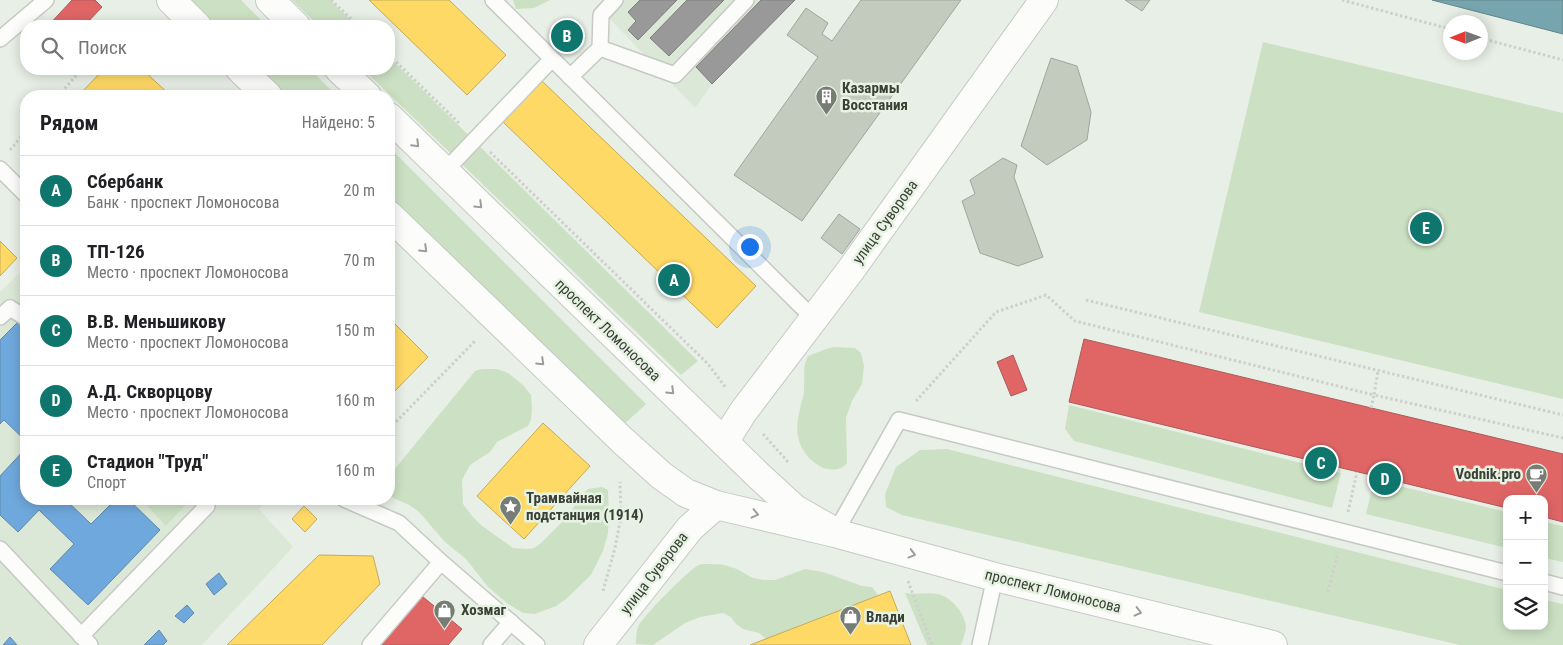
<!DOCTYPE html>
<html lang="ru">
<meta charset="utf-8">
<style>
:root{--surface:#fff;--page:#f6f6f6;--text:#202124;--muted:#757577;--line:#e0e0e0;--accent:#0f766e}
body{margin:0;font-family:"Roboto Condensed",sans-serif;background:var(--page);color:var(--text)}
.controls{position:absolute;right:15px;bottom:15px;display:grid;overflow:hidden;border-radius:10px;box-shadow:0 2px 12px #0003}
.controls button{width:45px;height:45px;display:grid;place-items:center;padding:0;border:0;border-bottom:1px solid var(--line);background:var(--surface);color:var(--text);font:25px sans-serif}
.compass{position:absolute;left:1443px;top:15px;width:45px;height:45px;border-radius:50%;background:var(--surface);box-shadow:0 2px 12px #0003;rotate:269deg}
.you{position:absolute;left:749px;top:246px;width:18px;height:18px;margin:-12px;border:4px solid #fff;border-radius:50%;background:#1a73e8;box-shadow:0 0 0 8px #1a73e833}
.badge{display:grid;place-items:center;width:32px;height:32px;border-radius:50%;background:var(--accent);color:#fff;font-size:16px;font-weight:700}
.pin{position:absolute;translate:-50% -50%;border:2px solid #fff;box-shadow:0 1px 5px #0006}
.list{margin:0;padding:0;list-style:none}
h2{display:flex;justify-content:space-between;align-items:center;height:65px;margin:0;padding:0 20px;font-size:21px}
h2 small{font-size:16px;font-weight:400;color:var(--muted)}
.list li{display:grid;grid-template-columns:32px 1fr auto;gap:15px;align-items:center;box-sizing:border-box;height:70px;padding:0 20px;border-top:1px solid var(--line)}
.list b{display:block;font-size:19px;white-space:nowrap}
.list p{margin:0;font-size:16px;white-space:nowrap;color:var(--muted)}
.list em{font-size:16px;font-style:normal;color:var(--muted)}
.icon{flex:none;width:28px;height:28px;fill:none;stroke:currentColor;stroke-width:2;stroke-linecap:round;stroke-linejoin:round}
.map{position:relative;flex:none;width:1563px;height:645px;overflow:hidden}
.search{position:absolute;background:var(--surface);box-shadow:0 2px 12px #0003;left:20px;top:20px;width:375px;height:55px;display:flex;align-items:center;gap:12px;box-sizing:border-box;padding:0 18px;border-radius:20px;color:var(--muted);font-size:19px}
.panel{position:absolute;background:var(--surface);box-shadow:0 2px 12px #0003;left:20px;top:90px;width:375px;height:415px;border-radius:20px}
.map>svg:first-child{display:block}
</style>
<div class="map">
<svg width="1563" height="645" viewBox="0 0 1563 645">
<rect width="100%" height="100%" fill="#e8efe6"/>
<g fill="#dce8d7">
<path d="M623,0H795L712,84L695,108L607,16Z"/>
<path d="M26,267V499H267L259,509L293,547L202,645H0V292Z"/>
</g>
<g fill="#cce1c4">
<path d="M189,0H241L267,26H215Z"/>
<path d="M292,0H330L357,26H319Z"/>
<path d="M513,0H550L534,8L516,9Z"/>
<path d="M1263,42L1563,113V399L1199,312Z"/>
<path d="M389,57L698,361L681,375L363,69H389Z"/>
<path d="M258,69H310L337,96H286Z"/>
<path d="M389,147L646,404L619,429L389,199Z"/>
<path d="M834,347L855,348L861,353L864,366L862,384L852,401L846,418L847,463C841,470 835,470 827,469C821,468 815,463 810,459C796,444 795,428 800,409C801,403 804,396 804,390C805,378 802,367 808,356L826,349Z"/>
<path d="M482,369H497L508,373L523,385L531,395L532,409L531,420L528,426L497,442L490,452L470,465L462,480L463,504L472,516L481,525L513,548L527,549L534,548L540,544L566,518L583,494L588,489L602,487L608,490L609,514L608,533L603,551L591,575L566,599L556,606L535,614L523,613L508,604L488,587L466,559L445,542L419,512L409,505L389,496V476L475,371Z"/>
<path d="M1069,405L1341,473L1332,508L1074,441L1065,429Z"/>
<path d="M947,449L1507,590V626H1544V600L1563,604V645H1460L902,515L886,507L885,494L896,467L920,450Z"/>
<path d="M1374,480L1507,512V548L1366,514Z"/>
<path d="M141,499H187L189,501L166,526Z"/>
<path d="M1544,522L1563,526V562L1544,558Z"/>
<path d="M719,564L728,566L737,569L753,578L764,580H775L805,569L823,572L862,586L872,587L878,595L774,639H766L759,633L743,629L736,624L731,617L723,613L700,617L685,623L653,645L636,644C636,637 636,631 639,625C644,616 691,567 699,565C705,563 713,565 719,564Z"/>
<path d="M905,593C916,595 927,592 938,594C951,597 964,612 966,626C966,633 963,638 961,645H927Z"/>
</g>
<g fill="#ffd966" stroke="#c4ab58">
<path d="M369,0H449L506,55L467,95Z"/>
<path d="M104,69H142L171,96H78Z"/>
<path d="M542,81L756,286L717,328L503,122Z"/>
<path d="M0,241L17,258L0,276Z"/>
<path d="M389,318L428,357L392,394L389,390Z"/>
<path d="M543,423L590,466L524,539L477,496Z"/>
<path d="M304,506L317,519L305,532L292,519Z"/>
<path d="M319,555L373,556L380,584L322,645H227Z"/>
<path d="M890,591L911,645H750L833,613Z"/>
</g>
<g fill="#e06666" stroke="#ae5a58">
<path d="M72,0H95L102,7L84,26H48Z"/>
<path d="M1084,339L1563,454V522L1544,517V499H1507V508L1069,402Z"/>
<path d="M1013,355L1027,390L1011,396L997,362Z"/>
<path d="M417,592L462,629L448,645H373Z"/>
</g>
<g fill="#6fa8dc" stroke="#5f88ab">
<path d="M19,321L26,328V441L4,420L0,424V340Z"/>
<path d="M26,448V499H65L91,524L116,499H128L160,530L88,605L50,569L74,544L39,510L18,532L0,515V476Z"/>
<path d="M219,573L227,584L214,595L206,584Z"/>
<path d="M187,605L194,613L184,623L175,616Z"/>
<path d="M159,630L167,641L163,645H144Z"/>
<path d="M10,637L17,645H3Z"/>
</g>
<path fill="#76a5af" stroke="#64868b" d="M1432,0H1563V34Z"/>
<g fill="#999" stroke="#7c7e7c">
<path d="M640,0H677L638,40L628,30L636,21L628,12Z"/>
<path d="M687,0H724L669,56L650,38Z"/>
<path d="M761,0H795L712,84L696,67Z"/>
</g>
<g fill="#c2cbbd" stroke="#a0a69f">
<path d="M861,0H961L802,221L734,175L818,57L787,35L806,8L828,23L822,34L832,41Z"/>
<path d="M1125,0H1150L1142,11Z"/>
<path d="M565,18L585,38L570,53L549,33Z"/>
<path d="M1051,58L1077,66L1091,112L1087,140L1047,165L1021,146Z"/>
<path d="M1003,158L1017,165L1014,177L1043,257L1018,266L980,253L962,201L975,194L970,180Z"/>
<path d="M839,214L860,229L842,254L821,238Z"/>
</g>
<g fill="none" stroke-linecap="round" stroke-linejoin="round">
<defs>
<g id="service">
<path d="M493,0L814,319"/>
<path d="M0,39L46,0"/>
<path d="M600,48L675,75L746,0"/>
<path d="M570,77L600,48L601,15L615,0"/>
<path d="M0,169L26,195"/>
<path d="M444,172L552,59"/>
<path d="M0,317L10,308L26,318"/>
<path d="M344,499L399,523L441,562L537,645"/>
<path d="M835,533L899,420L1507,573"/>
<path d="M0,549L90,645"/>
<path d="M1544,582L1563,587"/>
<path d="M81,636L207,506L201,499"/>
<path d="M370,645L441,562"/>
<path d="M491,645L511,622"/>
<path d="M980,645L995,577"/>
</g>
<g id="minor">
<path d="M724,442L743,412L850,271L1044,0"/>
<path d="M598,645L690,528L716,505"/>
</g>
<g id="secondary">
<path d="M270,0L296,26"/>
<path d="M339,69L367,96"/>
<path d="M389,117L759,476L795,509L830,529"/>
</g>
<g id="primary">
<path d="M171,0L197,26"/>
<path d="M240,69L268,96"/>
<path d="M389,215L623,441L662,476L686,493L716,505L835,533L995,577L1273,645"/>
</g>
</defs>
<use href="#service" stroke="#c5cac3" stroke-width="18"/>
<use href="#minor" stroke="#c5cac3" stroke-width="30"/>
<use href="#secondary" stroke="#c5cac3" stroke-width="30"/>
<use href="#primary" stroke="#c5cac3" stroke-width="30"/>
<g stroke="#ced0ce" stroke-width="3" stroke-dasharray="2.5 2.5" stroke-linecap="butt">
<path d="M331,0L359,26"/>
<path d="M1342,0L1450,29"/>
<path d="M120,26L127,19"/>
<path d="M1480,38L1563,60"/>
<path d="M389,55L460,124"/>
<path d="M58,96L82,69"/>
<path d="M10,150L26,131"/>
<path d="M490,152L708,364L726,388"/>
<path d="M1086,300L1563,415"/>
<path d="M916,401L996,312L1046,295L1075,321L1374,395L1378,371"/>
<path d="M1371,408L1374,395L1563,438"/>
<path d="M389,429L476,340"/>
<path d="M763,434L789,463"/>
<path d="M1348,512L1357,472"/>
<path d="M908,581L932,645"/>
<path d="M603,591L615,548L621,517L620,482"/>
<path d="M1328,592L1338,552"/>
</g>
<use href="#service" stroke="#fcfdfb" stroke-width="15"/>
<use href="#minor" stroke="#fcfdfb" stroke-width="28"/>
<use href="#secondary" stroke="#fcfdfb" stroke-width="28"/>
<use href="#primary" stroke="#fcfdfb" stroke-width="28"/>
</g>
<defs><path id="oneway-chevron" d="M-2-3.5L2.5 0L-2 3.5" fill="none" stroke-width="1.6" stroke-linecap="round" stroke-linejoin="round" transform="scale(1.25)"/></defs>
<g stroke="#9b9e9a">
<use href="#oneway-chevron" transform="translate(416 144) rotate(45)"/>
<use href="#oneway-chevron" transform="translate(479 205) rotate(44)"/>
<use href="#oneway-chevron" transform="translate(424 249) rotate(44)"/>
<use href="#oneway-chevron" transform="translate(541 362) rotate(44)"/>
<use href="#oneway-chevron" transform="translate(671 391) rotate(44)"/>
<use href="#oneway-chevron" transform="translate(755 514) rotate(13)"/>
<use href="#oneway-chevron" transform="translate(912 554) rotate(15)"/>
<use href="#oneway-chevron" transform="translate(1138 612) rotate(14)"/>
</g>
<defs>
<symbol id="building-pin" viewBox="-11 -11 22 30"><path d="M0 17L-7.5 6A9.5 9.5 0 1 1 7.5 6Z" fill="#777d75" stroke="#e7f3e2"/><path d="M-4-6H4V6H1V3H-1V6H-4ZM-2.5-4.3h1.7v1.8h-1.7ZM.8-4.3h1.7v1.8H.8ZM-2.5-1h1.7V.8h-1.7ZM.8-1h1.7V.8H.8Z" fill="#fff"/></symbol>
<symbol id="cafe-pin" viewBox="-11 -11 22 30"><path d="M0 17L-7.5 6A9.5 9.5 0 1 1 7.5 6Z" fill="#777d75" stroke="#e7f3e2"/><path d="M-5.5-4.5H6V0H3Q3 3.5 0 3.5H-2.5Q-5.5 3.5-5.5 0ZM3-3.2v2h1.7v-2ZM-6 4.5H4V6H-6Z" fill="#fff"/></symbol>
<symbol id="sight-pin" viewBox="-11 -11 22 30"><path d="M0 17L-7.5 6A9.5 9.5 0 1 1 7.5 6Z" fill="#777d75" stroke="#e7f3e2"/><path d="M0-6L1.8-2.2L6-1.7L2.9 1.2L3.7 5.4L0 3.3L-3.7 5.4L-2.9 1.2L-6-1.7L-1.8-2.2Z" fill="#fff"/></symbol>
<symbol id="shop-pin" viewBox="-11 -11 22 30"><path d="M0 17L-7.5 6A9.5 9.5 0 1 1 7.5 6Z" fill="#777d75" stroke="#e7f3e2"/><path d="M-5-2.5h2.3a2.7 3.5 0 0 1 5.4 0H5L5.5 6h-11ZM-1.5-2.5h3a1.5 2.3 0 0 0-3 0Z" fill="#fff"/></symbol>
</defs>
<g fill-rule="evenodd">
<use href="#building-pin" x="814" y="84" width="25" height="34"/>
<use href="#cafe-pin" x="1524" y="462" width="25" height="34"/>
<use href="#sight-pin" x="498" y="494" width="25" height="34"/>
<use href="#shop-pin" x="432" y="598" width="25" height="34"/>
<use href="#shop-pin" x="838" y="604" width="25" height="34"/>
</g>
<g text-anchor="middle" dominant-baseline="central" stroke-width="5" stroke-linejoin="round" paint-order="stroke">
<g font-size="15" font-weight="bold" fill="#3a3f38" stroke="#e7f3e2" text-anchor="start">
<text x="842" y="88">Казармы<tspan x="842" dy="17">Восстания</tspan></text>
<text x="1521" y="474" text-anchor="end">Vodnik.pro</text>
<text x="526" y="498">Трамвайная<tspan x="526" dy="17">подстанция (1914)</tspan></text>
<text x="461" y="610">Хозмаг</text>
<text x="866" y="617">Влади</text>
</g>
<g font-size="15" fill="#3a3f38" stroke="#e7f3e2">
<text transform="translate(885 222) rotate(-54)">улица Суворова</text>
<text transform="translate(608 330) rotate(44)">проспект Ломоносова</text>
<text transform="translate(654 573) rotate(-52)">улица Суворова</text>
<text transform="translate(1053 591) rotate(14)">проспект Ломоносова</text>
</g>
</g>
</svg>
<div class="controls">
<button>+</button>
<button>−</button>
<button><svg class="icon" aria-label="layers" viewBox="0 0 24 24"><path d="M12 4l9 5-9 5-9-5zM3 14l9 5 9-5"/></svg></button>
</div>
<svg class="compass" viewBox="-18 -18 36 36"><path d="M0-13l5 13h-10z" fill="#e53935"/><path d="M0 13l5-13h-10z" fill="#757577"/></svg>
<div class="you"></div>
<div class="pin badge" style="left:674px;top:280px">A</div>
<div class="pin badge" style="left:567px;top:36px">B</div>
<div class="pin badge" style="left:1321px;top:463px">C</div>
<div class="pin badge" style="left:1385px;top:479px">D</div>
<div class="pin badge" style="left:1426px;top:228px">E</div>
<div class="search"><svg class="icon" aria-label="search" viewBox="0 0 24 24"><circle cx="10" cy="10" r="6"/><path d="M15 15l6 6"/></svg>Поиск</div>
<section class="panel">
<h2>Рядом<small>Найдено: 5</small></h2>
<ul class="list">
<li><span class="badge">A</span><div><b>Сбербанк</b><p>Банк · проспект Ломоносова</p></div><em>20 m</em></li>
<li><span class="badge">B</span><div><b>ТП-126</b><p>Место · проспект Ломоносова</p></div><em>70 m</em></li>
<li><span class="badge">C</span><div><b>В.В. Меньшикову</b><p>Место · проспект Ломоносова</p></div><em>150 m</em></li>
<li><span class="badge">D</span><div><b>А.Д. Скворцову</b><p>Место · проспект Ломоносова</p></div><em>160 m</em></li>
<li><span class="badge">E</span><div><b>Стадион &quot;Труд&quot;</b><p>Спорт</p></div><em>160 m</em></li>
</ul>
</section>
</div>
